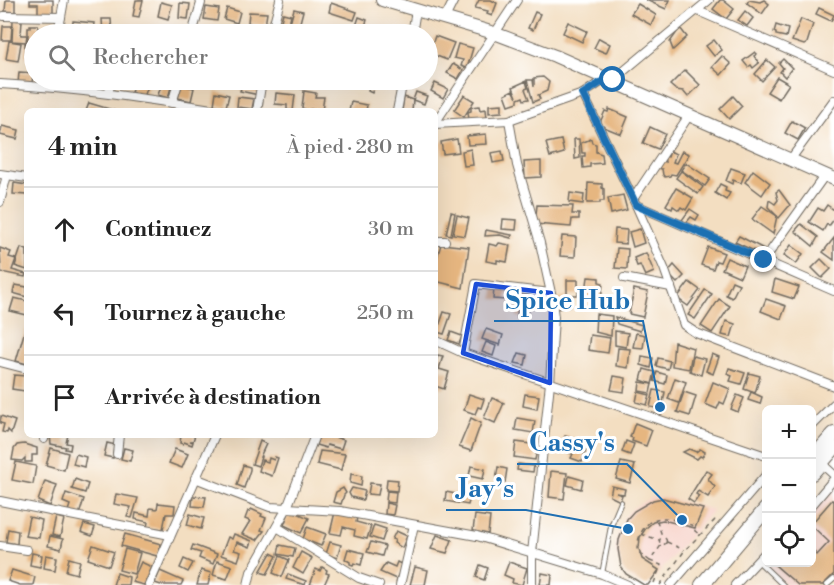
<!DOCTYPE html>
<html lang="fr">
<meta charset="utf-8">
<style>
:root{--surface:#fff;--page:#f2f2f2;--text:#222;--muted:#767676;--line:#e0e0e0}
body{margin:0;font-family:"Libre Bodoni",serif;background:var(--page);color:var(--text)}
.controls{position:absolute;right:18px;bottom:18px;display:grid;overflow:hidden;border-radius:9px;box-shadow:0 6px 24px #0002}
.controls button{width:54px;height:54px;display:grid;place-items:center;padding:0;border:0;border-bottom:2px solid var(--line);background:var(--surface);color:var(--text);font:30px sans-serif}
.stop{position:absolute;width:18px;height:18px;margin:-14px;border:4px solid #1f6fb2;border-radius:50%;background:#fff}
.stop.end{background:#1f6fb2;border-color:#fff;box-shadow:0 2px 6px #0008}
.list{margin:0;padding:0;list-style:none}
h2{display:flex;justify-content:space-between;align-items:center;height:78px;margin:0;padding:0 24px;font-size:26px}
h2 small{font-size:20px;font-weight:400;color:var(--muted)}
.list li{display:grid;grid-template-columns:39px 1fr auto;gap:18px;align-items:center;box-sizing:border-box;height:84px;padding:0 24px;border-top:2px solid var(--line)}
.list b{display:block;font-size:22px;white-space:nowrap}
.list em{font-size:20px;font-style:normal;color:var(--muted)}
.icon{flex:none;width:33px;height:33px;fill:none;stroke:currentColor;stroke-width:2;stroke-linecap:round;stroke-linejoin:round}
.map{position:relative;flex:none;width:834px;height:585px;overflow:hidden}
.search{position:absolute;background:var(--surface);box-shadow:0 6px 24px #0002;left:24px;top:24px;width:414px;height:66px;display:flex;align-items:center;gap:15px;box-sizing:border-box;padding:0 21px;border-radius:33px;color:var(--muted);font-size:22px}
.panel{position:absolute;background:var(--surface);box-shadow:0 6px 24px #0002;left:24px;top:108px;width:414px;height:330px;border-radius:9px}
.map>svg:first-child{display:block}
</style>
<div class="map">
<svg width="834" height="585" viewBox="0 0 834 585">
<rect width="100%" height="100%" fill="#fff"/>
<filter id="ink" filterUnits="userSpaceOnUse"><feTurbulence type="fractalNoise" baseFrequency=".0167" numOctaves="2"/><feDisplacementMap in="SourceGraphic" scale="12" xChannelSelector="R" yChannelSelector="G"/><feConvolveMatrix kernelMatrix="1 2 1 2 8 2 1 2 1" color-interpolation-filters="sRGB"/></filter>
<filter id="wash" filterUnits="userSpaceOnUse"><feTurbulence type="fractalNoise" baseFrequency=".008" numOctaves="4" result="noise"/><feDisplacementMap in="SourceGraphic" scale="24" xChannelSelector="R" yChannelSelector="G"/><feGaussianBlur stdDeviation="1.35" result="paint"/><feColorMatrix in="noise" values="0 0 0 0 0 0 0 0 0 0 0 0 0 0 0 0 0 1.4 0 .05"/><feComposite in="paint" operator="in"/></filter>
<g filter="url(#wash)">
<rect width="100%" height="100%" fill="#f3dec1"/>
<g fill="#f7d1c7">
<path d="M834,482V562L811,585H787L767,567L763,551L766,547V562H812V504Z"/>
<path d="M652,497H664L713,510L648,585H644L631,578L624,572L616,553V542L624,518L633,508Z"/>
</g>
<g id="blocks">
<g fill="#e6b680">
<path d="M6,0H15V12L5,11Z"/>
<path d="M30,0H53V13H38V4H30Z"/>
<path d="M136,0H143L139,17L133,16Z"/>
<path d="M479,0H491L497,3L492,16L487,14L488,11L475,8Z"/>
<path d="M646,0H670L666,9Z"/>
<path d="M720,0H723L734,9L726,19L713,9Z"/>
<path d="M749,0L760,2L764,0L769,4L762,14L747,3Z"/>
<path d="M161,2L172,5L168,19L158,16Z"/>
<path d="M180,3L190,4L188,19L179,18Z"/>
<path d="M331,3L357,12L354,20L329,12Z"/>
<path d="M638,4L656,15L651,25L631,14Z"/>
<path d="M206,7L219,9L217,21L204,19Z"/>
<path d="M227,8L240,12L237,23L224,19Z"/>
<path d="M819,8L834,15L831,21L816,14Z"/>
<path d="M294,9L303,11L298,30L289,27Z"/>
<path d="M745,11L753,18L747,26L738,20Z"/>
<path d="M249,12L267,13L265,26L248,23Z"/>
<path d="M535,12L540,14L533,30L528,28Z"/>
<path d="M283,13L291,15L288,27L280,25Z"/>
<path d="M359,17L367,20L363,32L355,29Z"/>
<path d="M102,19H111L112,34H103Z"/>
<path d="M801,19L813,24L807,43L804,45L792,41Z"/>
<path d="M13,20L22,21L21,35H27L26,42L12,41Z"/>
<path d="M73,21L94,23L93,34H72Z"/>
<path d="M568,22L587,31L582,42L563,33Z"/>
<path d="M30,25H38V29H42V34H34V41H28V28H30Z"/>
<path d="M337,25L353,30L351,34H334Z"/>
<path d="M776,25L788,29L786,37L776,35V33L774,32Z"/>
<path d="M3,26H12L11,40H2Z"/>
<path d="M680,28L687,37L673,50L670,42Z"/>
<path d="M435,36L454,43L447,60L429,53Z"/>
<path d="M599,38L610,44L606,53L594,48Z"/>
<path d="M714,40L722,50L714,56L706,46Z"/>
<path d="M9,41L21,43L18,61L6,59Z"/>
<rect x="25" y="43" width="8" height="13"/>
<path d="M458,44L473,48L467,68L461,66L463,60L454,58Z"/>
<path d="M755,52L757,54L754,56L759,63L753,68L751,65L748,67L743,61Z"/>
<path d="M722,56L731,64L721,75L712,67Z"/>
<path d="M783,59L792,68L785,77L780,72L783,68L779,63Z"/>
<path d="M767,60L775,67L762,81L755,74Z"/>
<path d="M453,64L463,70L458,79L447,73Z"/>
<path d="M685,70L700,85L688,97L683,91L676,90L670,85Z"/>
<path d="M19,72L33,73L32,84H18Z"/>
<path d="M543,77L549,82L547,91L538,95L540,99L533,102L527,80H533L534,87V78Z"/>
<path d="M777,77L789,84L779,99L767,92Z"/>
<path d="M88,80H106L105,87L87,84Z"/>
<path d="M136,80L149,83L144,97L131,92Z"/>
<path d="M163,80H173L168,98L158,95Z"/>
<path d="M292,80H305L303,89L291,86Z"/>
<path d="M367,80H380L385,82L384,88L374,85L372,93L368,91L369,87L362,86Z"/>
<path d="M526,81L528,88L525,89L529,99L524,100L523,97L518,99V102L509,105L505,94L513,90L517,97L513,87Z"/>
<path d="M435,83L448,89L443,98L431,91Z"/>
<path d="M182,85L194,88L191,101L178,98Z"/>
<path d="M242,85L259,88V95L240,91Z"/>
<path d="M304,91L316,93L315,97H324L322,111L310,109L309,111L302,108Z"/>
<path d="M216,92L229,95L226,107L214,105Z"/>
<path d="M416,92L427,96L424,104L413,100Z"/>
<path d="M276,93L295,95L293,111L287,110V105L275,104Z"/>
<path d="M464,95L474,101L464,117L454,110Z"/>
<path d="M733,96L742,106L729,119L720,109Z"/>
<path d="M238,97L254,99L252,109L237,107Z"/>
<path d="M404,97L413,100L412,111H402Z"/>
<path d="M351,102L367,105L366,111H349Z"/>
<path d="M89,103L113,110L112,111H86Z"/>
<path d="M502,104V112L489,113V105Z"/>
<path d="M479,106L480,110L486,109L487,119L469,120L468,112L471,111V107Z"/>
<path d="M609,109L628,117L621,134L599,125L605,111L608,112Z"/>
<path d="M792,121L805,128L798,140L785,133Z"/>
<path d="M2,126L19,130L17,139L0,135Z"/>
<path d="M650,127L665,134L658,149L643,143Z"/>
<path d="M486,134L487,144L468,145L467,136Z"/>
<path d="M457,139L459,152L443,154L441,142Z"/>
<path d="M574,139H579L580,158L575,159Z"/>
<path d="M591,139L592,143L596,144V152L602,154L603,163L590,164V167L583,168L582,156H585V153H582L581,143Z"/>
<path d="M561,140L564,153L550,157L546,143Z"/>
<path d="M471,149L473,165L464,166L462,151Z"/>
<path d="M502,151L504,161L493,163L491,153Z"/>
<path d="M670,151L676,154L673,162L676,163L682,151L689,154L676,175L671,174L670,176L665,177L663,175L662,169L658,168L661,160L665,162L664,155L668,157Z"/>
<path d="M541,161V177L525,178L524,162Z"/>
<path d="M686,163L710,179L705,186L681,170Z"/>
<path d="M731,168L745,173L741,183L733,180L732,184L726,181Z"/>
<path d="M753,170L770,183L762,195L745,182Z"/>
<path d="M681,171L703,187L698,194L676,178Z"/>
<path d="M14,183L27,185V195L13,194Z"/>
<path d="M588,183L602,184V188L604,189V201H600V203H587Z"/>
<path d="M720,184L726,187L725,191L730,193L726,200L715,193Z"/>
<path d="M676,188L693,198L686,210L681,207L679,210L673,206L672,209L666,205Z"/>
<path d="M779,190L790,205L779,218L768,207L769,200L775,204L778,200L776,192Z"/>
<path d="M570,193L584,195L583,204L569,202Z"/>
<path d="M623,195L627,210L611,214L608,198Z"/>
<path d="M537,205L573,206L572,214H579V219H572L571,227L535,224Z"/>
<path d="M827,205L834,210V219L829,226L827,224L823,231L809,222L818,208L823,211Z"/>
<path d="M762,206L777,216L773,234L752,219Z"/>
<path d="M690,209L699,215L696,220L691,217L686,223L682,220Z"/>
<path d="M451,212L455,213L451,235L446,234Z"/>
<path d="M457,215L469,218L465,236L453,234Z"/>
<path d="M503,219L517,220L516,230L502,229Z"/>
<path d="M801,224L818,237L813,246L795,231Z"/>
<path d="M615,229L627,230L626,244L614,243Z"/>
<path d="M640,229L644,243L633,247L629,232Z"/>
<path d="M486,230L512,235L511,238L500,235L485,236Z"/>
<path d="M562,236L576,237L575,257L560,256Z"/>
<path d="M739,236L766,250L763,255L735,242Z"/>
<path d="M834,238V260L823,252Z"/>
<path d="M499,243L510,245L507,262L497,260V263L486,261L489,244L497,246Z"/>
<path d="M441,244L469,247L463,288L435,281V265Z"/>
<path d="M791,245L803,254L796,264L784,255Z"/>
<path d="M708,247L724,253L720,262L716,261L713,269L701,265Z"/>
<path d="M0,248L11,252L9,257L16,259L12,270L26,274L25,277L1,272Z"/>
<path d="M21,248L27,250V270L15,266Z"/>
<path d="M617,248L628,249L627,269L615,268Z"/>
<path d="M646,253L654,272L645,276L640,265L637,266L634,258Z"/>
<path d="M727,258L745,266L740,277L722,269Z"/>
<path d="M821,259L831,269L822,278L812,268Z"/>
<path d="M674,265L684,276L677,283L667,273Z"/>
<path d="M588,277L599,278V282L603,283L601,300L585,299Z"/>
<path d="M775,279L799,287L794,299L772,292Z"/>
<rect x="567" y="280" width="11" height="15"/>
<path d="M732,281L739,284L732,298L726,295Z"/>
<path d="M689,282L700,290L688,306L677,298Z"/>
<path d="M15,285L27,287V297L13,293Z"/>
<path d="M494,289L507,291L506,300L493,299Z"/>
<path d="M634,289L648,292L643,317L629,314Z"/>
<path d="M705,290L712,294L695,319L688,315Z"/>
<path d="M519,293L530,294L528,318L517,317Z"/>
<path d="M566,297L568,298L569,307L556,309L553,300Z"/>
<path d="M14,298L27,301V315L10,311Z"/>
<path d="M719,299L730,306L712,333L701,326Z"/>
<path d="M766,299L786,306L781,319L761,311Z"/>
<path d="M444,312L451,314L444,334L437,332Z"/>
<path d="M596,314L612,316L611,336L595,332Z"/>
<path d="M615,317L642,325L640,331L617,324Z"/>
<path d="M726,321L735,324L731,337L722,335Z"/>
<path d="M486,329L503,335L500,345L482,339Z"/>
<path d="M25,330L27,331V364L16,361Z"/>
<path d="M615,331L628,333L626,347L615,345Z"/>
<path d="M451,332L462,336L459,344L448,340Z"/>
<path d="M636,333L645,335L643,348L633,347Z"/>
<path d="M590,335L610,338L608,353L588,350Z"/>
<path d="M486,342L496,346L493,356L482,352Z"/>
<path d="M674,342L693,348L689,369L672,366Z"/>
<path d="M618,348L630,349L628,368L616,366Z"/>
<path d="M519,353L527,355L525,365L515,363Z"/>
<path d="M712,354L719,357L713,374L706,371Z"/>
<path d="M438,355L443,356L439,369L449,372L444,389L435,386V364Z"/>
<path d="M642,356L653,358L651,368L641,365Z"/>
<path d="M693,356L705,359L701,375L690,371Z"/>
<path d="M658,358L670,361L668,369L656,366Z"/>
<path d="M729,368L745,373L741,384L730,381L732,376L727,374Z"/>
<path d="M644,369L655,372L652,384L641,380Z"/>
<path d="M657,372L667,375L665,384L654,381Z"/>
<path d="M749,373L760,376L755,393L744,389Z"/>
<path d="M14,375L26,376L25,391L12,389Z"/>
<path d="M614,376L626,378L624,392L611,390Z"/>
<path d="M675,378L686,382L679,403L668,399Z"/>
<path d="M640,382L652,384L650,393L639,391Z"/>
<path d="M713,382L730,389L724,404L720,402L717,409L705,404Z"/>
<path d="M654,390L665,392L662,409L650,407Z"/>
<path d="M638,392L650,395L647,405L636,402Z"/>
<path d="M684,392L696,396L690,416L677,412Z"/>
<path d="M751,392L762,397L760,404L748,400Z"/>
<path d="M469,394L484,399L481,408L478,407L475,414L464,410Z"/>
<path d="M525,394L539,396L537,409L523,406Z"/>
<path d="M737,395L744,398L738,412L731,409Z"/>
<path d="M492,398L504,403L495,423L484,418Z"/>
<path d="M1,416L15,421L11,433L8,430L7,433L2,432L4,424L0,423Z"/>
<path d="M471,418L481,423L471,451L459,447Z"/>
<path d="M517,418L535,421L533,433L515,430Z"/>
<path d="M635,423L652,430L646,446L632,441L633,438L630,437Z"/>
<path d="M50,435H68L66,443L71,444L70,450L65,449L66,447L51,444Z"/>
<path d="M181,435H195L193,441H190L193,442L192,445L184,442L183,444L180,443Z"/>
<path d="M319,435H328L344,440L341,449L327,445L326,448L316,445Z"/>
<path d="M565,436L588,444L582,462L571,458L573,454L560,450Z"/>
<path d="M260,441L266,444L260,457H261L258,466L252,464Z"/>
<path d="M626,441L634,444L630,455L622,452Z"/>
<path d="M516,442L538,445L535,460L514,457Z"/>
<path d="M107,443L116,445L113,458L104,456Z"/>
<path d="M24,444L37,448V455H32V462H25V458L22,461L12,460L14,449L17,445Z"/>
<path d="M51,448L68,453L64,470L46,465Z"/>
<path d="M124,448L133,450L130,461L121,459Z"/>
<path d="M175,449L188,454L182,468L169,463Z"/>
<path d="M689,449L696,452L700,449L705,452L702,457L700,456L697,459L683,452Z"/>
<path d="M320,451L345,454L341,470L317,464Z"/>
<path d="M76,454L86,457L84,467L73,464Z"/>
<path d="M275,457L278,458L272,476L259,471L262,460L268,462L269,458L274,460Z"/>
<path d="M16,462L36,466L33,484L12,480Z"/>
<path d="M621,462L635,465L630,483L616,479Z"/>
<path d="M518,464L534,466L533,472L517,470Z"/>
<path d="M243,465L250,467V470L244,488L237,485Z"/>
<path d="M471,466L485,469L483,479L469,476Z"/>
<path d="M498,467L507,469L505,482L496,480Z"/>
<path d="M706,470L712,474L708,479L715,487L708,497L698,491L696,494L699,496L694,503L688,499Z"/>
<path d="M551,471L567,473L564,499L549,497Z"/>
<path d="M351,474L362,476L361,486L350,483Z"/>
<path d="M569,476L583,480L581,489L567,485Z"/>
<path d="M75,479L88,484L85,493L72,489Z"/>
<path d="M387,479L398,480L397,491L386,490Z"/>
<path d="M45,481L57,485L50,506L38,501Z"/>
<path d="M370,483L380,484L378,495L368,494Z"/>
<path d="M612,486L625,489L624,494L616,493L622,495L620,501L610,496Z"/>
<path d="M343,488L346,493L344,495L341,504L333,502L336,492Z"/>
<path d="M352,488L365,491L363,500L351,497L349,493Z"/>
<path d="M387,491L396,492L395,503L386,502Z"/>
<path d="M446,492L470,497L468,505L445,501Z"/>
<path d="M66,493L84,499L79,515L68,511L70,505L63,502Z"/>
<path d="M116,494L138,498L132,518L127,517L131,507L114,504Z"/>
<path d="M193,496L206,497L204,507L192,506Z"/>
<path d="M663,498L703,509L695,528L663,520L653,522L646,528L640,537L639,549L642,559L659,570L648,585H644L626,574L621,567L618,549L619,540L627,519L634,511L653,500Z"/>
<path d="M832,500L834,501V574L823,585H798L775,565L777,562H812V550L817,555L829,542L812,526V523Z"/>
<path d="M158,503L175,505L174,514H166L163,529L147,527L148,522L135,519L136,513L149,516L150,508L157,509Z"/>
<path d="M386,503L395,505L393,515L385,514Z"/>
<path d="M251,509L262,514L261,516L266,518L261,530L264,531L257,540L242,534L250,521L245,519L248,511L250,512Z"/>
<path d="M290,510L309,518L301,533L284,525Z"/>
<path d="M335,512L357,518L356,522L371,526L367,539L354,536L355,530L343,527L341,535L330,533Z"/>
<path d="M190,514L204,518L201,529L187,525Z"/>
<path d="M475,515L490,517L488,534L473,531Z"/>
<path d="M29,517L42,520L39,538L25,536Z"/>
<path d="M56,517L64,519L60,537L52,535Z"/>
<path d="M84,524L95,527L92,536L81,532Z"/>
<path d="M374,525L386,529L382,541L370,537Z"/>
<path d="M307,527L326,534L321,546L303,539Z"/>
<path d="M8,529L18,531L17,544L6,542Z"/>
<path d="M396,531L407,536L402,548L394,543L395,540L392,539Z"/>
<path d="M125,534L161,544L157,556L121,546Z"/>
<path d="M234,534L252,541L250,547L237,542L234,550L241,552L238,561L221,555L228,537L232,539Z"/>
<path d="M437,535L452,540L447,553L431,549Z"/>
<path d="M50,536L63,539L61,549L48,546Z"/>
<path d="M330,542L341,545L337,558L326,554Z"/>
<path d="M371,542L385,546L382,556L367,552Z"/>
<path d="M93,545L114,552L109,566L88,559Z"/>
<path d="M193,545L217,554L213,564L199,558L201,553L191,550Z"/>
<path d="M280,545L295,548L293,557L278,554Z"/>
<path d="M125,549L140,553L134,574L119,570Z"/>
<path d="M348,549L364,553L361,565L354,563L353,565L350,564V562L345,559Z"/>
<path d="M301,552L312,558L303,574L293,568Z"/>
<path d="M32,553L42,555L40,567L30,565Z"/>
<path d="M271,553L277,556L267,574L260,572Z"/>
<path d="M46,555L57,557L55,570L44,568Z"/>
<path d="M280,556L289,560L282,577L273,573Z"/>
<path d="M69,558L80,561L77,574L66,571Z"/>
<path d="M184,559L193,563L188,572L180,568Z"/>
<path d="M217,561L232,566L227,579L213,575Z"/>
<path d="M141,562L152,567L144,585L132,582Z"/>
<path d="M397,562L403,565L396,579L380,572L386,563L395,567Z"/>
<path d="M509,562L527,568L522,585L512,583L513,579L504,575Z"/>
<path d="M480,565L488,568L484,580L476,577Z"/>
<path d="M322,567L327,570L326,573L329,574L324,585H310L316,569L320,571Z"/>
<path d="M415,567L428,570L425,585H410Z"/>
<path d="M12,570L35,577L33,585H20L8,581Z"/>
<path d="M201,570L211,573L208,585H197Z"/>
<path d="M160,571L183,581L181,585H161L155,583Z"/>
<path d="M117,573L129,577L128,585H113Z"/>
<path d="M542,573L552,575L551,585H540Z"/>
<path d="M288,574L306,581L305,585L286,579Z"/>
</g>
</g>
</g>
<g filter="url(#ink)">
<use href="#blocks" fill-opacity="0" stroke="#716a60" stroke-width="1.5"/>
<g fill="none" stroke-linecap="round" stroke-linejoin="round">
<defs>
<g id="lane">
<path d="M758,561L783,585"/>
<path d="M602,574L611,526L621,502"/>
<path d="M827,585L834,579"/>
</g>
<g id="street">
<path d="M698,11L834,70"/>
<path d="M4,16L61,17"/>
<path d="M445,18L454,0"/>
<path d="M58,34L64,0"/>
<path d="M192,34L201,3L200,0"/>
<path d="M271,34L280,0"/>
<path d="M412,34L416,10"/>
<path d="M0,84C76,88 150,99 224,111"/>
<path d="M109,93L110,80"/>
<path d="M583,94L636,205L664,268L684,325L696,333L834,386"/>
<path d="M172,103L179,80"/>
<path d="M257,111L262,80"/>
<path d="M397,111L403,80"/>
<path d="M509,120L517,165L540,243L551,293L554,317L550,383L532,553V585"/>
<path d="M435,123L517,0"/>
<path d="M435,124L509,120L583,94L602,81L613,80L709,0"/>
<path d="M790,160L834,100"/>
<path d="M0,174L27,178"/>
<path d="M633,199L690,114"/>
<path d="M0,202L7,175"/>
<path d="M636,205L834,291"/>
<path d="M435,241H445"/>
<path d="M764,260L825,175"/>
<path d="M624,278L671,287"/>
<path d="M435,340L463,353L766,456"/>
<path d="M463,353L476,284L551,293"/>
<path d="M0,362L27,369"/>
<path d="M812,426L834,404"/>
<path d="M44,439L45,435"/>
<path d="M117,454L119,435"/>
<path d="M821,463L834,475"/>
<path d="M195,478L270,507L340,511L477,536L602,574L628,585"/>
<path d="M0,501L170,535"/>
<path d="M812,505L834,479"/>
<path d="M277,527L359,578L379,585"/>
<path d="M0,546L27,550"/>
<path d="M149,585L215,435"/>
<path d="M248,585L251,572L287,508L315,435"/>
<path d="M400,585L414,525"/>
<path d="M671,585L766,475"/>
<path d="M735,585L766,552"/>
</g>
<path id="secondary" d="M382,0L494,33L555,56L834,179"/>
<g id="primary">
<path d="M812,459L834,434"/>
<path d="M812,473L834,448"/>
<path d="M702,585L766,509"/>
</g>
</defs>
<use href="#lane" stroke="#716a60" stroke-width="6"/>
<use href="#street" stroke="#716a60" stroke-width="10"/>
<use href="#secondary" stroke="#716a60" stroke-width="14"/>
<use href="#primary" stroke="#716a60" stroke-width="16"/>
<g stroke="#716a60" stroke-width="1.5" stroke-dasharray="4.5 4.5" stroke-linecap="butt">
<path d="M657,521L662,536"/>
<path d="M641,534L659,540"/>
<circle cx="663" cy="541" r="3.5"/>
<path d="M667,542L684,550"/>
<path d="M650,561L637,551C637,535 646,517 665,518C674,519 685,523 694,526L695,531L700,535"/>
<path d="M654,583L661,565L650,561L662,544"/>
<path d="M660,585L685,550L715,520L718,521"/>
</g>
<use href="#lane" stroke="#fff" stroke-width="4"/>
<use href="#street" stroke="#fff" stroke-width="8"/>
<use href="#secondary" stroke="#fff" stroke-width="12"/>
<use href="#primary" stroke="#fff" stroke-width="14"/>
</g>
</g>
<g fill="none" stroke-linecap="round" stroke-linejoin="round" filter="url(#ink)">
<path stroke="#1f6fb2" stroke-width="8" d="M613,80L603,81L583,94L636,205L764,260"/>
</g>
<path fill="#1d4ed8" fill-opacity="0.2" stroke="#1d4ed8" stroke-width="4.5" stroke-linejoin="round" d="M476,284L551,293L550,383L463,353Z"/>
<path fill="none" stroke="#1f6fb2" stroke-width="2" d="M660 407L643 321H494M682 520L627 464H517M628 529L526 510H446"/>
<g fill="#1f6fb2" stroke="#fff" stroke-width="2">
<circle cx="660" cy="407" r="6"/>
<circle cx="682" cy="520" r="6"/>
<circle cx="628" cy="529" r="6"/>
</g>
<g font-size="26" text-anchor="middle" font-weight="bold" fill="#1f6fb2" stroke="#fff" stroke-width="6" stroke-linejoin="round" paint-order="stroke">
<text x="568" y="309">Spice Hub</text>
<text x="572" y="451">Cassy's</text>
<text x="486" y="497">Jay’s</text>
</g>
</svg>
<div class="controls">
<button>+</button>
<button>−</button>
<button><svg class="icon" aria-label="locate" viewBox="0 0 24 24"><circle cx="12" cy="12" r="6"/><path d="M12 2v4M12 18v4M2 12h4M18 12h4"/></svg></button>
</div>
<div class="stop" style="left:613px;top:80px"></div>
<div class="stop end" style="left:764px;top:260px"></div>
<div class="search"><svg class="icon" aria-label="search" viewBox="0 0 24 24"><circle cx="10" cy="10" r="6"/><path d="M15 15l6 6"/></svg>Rechercher</div>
<section class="panel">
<h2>4 min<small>À pied · 280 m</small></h2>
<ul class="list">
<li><svg class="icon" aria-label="ahead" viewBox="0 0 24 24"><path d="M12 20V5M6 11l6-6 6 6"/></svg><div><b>Continuez</b></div><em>30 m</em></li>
<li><svg class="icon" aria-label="left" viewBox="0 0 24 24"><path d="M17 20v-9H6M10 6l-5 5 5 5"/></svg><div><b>Tournez à gauche</b></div><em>250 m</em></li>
<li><svg class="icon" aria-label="arrive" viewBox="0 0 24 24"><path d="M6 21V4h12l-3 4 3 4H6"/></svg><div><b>Arrivée à destination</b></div></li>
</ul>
</section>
</div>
